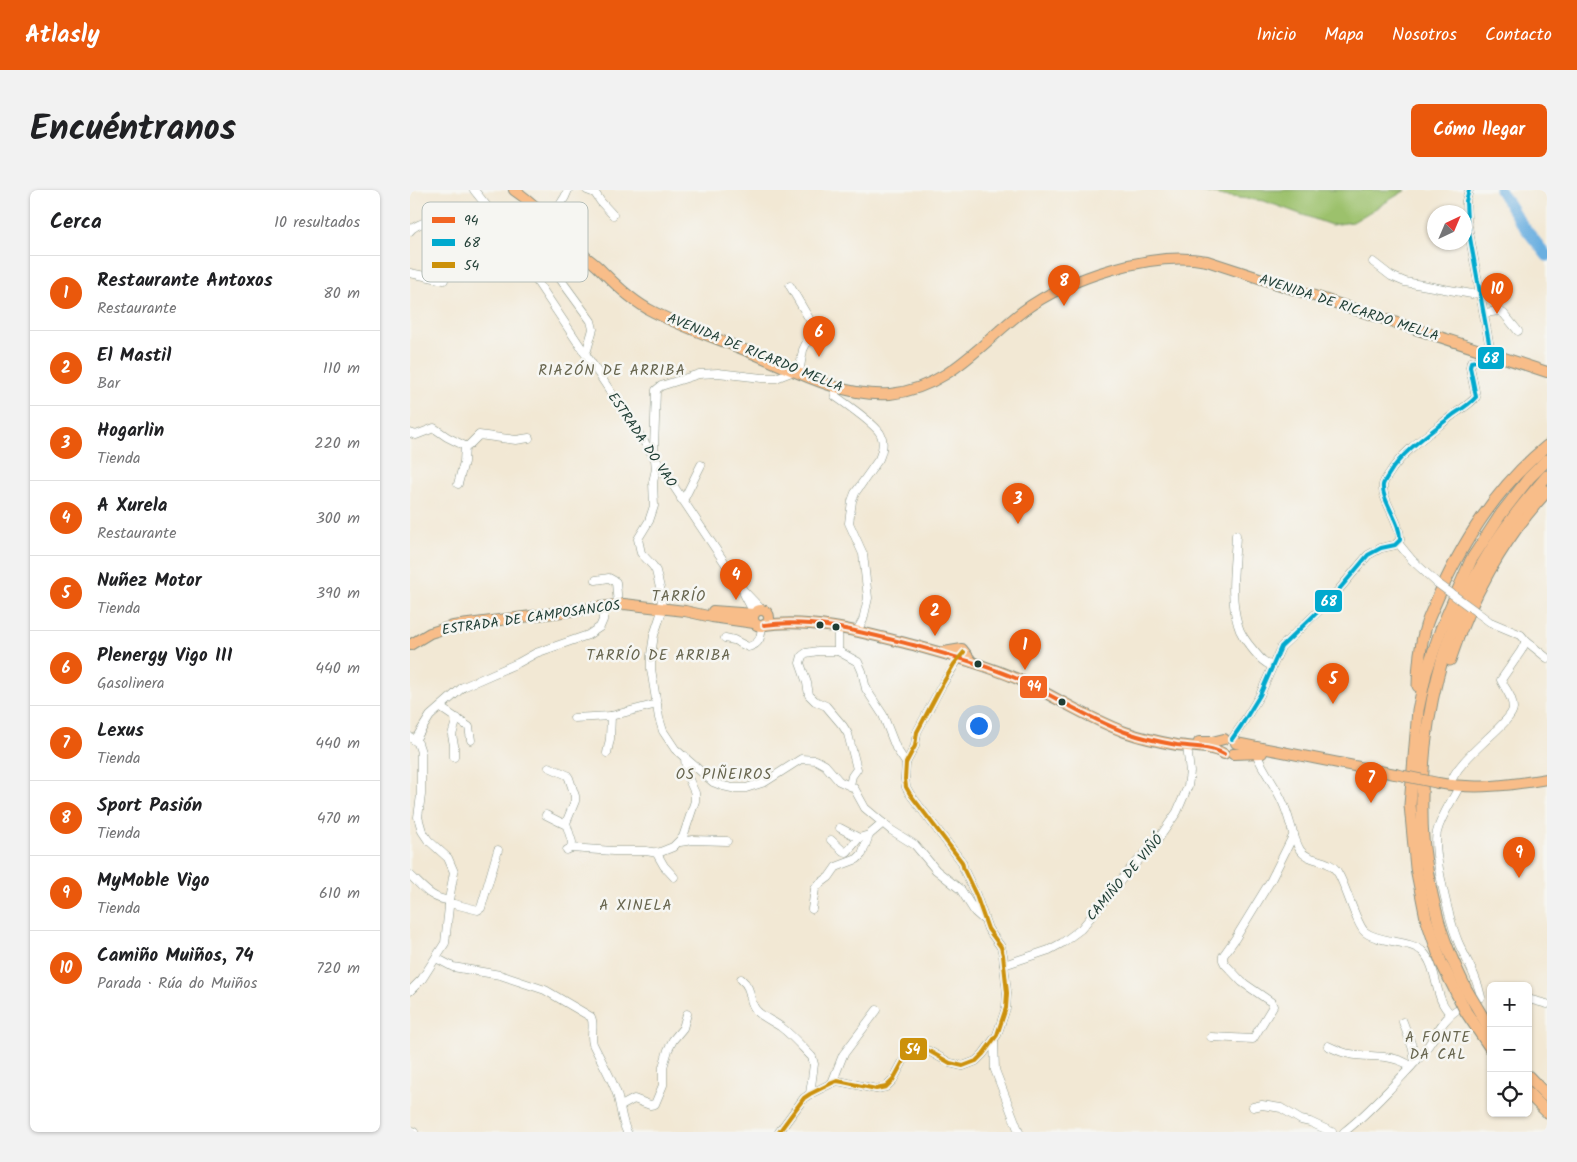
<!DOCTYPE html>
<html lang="es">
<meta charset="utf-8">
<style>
:root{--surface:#fff;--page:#f2f2f2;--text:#202124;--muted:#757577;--line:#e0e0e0;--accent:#ea580c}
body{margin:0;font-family:Kalam,sans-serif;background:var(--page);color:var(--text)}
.controls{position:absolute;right:15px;bottom:15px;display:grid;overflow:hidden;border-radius:8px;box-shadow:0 1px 4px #0004}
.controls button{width:45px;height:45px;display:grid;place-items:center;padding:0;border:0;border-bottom:1px solid var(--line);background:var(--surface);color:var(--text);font:25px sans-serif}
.compass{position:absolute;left:1017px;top:15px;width:45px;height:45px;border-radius:50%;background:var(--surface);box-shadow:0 1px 4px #0004;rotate:44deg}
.you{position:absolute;left:568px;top:535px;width:18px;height:18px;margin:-12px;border:4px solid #fff;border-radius:50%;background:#1a73e8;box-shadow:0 0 0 8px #1a73e833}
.badge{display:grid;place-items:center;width:32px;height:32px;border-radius:50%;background:var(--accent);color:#fff;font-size:16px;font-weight:700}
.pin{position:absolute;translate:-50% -41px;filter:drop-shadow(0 1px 2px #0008)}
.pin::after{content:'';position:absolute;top:26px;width:18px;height:15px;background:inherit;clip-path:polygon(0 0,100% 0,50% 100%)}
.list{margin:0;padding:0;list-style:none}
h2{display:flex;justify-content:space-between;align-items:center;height:65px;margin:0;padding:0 20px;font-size:21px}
h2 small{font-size:16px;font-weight:400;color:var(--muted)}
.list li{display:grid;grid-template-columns:32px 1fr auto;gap:15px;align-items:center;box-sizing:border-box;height:75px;padding:0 20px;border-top:1px solid var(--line)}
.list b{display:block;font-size:19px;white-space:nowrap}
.list p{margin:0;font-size:16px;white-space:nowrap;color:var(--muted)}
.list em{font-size:16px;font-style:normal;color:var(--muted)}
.icon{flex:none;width:28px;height:28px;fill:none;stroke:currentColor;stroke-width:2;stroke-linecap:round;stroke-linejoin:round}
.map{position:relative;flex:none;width:1137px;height:942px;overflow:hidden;border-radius:8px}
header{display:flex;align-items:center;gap:30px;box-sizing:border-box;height:70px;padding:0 25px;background:var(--accent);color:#fff}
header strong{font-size:24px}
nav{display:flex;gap:28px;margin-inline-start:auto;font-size:18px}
.intro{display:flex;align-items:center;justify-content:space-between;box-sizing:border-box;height:120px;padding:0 30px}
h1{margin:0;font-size:35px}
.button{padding:12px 22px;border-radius:8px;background:var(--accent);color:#fff;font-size:18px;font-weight:700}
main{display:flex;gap:30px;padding:0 30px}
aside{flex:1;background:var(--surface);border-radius:8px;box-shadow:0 1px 4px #0004}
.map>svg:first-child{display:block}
</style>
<header>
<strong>Atlasly</strong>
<nav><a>Inicio</a><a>Mapa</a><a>Nosotros</a><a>Contacto</a></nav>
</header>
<div class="intro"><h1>Encuéntranos</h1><a class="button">Cómo llegar</a></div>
<main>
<aside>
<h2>Cerca<small>10 resultados</small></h2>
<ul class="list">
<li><span class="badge">1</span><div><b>Restaurante Antoxos</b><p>Restaurante</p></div><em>80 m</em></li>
<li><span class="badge">2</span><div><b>El Mastil</b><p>Bar</p></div><em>110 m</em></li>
<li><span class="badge">3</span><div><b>Hogarlin</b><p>Tienda</p></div><em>220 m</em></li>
<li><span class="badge">4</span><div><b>A Xurela</b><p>Restaurante</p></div><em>300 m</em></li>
<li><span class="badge">5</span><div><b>Nuñez Motor</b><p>Tienda</p></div><em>390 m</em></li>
<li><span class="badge">6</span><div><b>Plenergy Vigo III</b><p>Gasolinera</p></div><em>440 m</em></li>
<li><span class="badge">7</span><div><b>Lexus</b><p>Tienda</p></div><em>440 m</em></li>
<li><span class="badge">8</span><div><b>Sport Pasión</b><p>Tienda</p></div><em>470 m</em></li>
<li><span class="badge">9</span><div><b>MyMoble Vigo</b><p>Tienda</p></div><em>610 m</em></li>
<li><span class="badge">10</span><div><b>Camiño Muiños, 74</b><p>Parada · Rúa do Muiños</p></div><em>720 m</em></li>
</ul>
</aside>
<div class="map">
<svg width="1137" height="942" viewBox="0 0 1137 942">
<rect width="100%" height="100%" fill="#f6f6f2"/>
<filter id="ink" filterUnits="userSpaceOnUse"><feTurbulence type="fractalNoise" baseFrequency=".02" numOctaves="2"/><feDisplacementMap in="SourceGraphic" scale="10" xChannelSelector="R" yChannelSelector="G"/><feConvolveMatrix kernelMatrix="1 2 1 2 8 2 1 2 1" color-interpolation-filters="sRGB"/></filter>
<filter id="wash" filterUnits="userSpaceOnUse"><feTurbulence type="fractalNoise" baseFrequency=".0096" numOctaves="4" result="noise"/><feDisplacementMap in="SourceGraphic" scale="20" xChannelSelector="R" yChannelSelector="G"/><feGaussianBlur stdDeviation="1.12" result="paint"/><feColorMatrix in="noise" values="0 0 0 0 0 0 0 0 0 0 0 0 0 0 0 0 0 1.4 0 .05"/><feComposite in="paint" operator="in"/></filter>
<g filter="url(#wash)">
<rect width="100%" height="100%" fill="#f2e8d4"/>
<path fill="#9cc16c" stroke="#5e7f50" d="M784,0H996L943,32L921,35L854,11L814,6Z"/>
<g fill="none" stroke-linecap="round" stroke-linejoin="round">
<path stroke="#6aafe0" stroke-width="11" d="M1090,0L1108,29L1137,66"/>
</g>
</g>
<g filter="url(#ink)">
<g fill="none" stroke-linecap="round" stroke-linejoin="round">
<defs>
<g id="minor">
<path d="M64,0L76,15L333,400L352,420"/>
<path d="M177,0L185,3L191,12L203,25"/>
<path d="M143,26L155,7L158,0"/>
<path d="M0,41C8,30 47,25 61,25C68,24 74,26 81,23"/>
<path d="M125,50L133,43L137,36"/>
<path d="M101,54L122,49L125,50L143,79L181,131L183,139L177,160L174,162"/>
<path d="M963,72L981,86L995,92L1062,104L1070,102"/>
<path d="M0,83L34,90"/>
<path d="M380,96L404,137L393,160L389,183"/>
<path d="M1074,123L1089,121L1094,124L1108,141"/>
<path d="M426,197L425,206C436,214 467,235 471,245C474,252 472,262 469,269L445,303L442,311L439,333L453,364L458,408L453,430L447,441"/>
<path d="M0,243L6,245L24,238L37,247L55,256H58L69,245L106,250L119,248"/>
<path d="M48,294L54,272L55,256"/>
<path d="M271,309L275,307L291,275"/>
<path d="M826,345C825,374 819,406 828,435C830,444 838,454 844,461C850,468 854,473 862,476"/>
<path d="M988,353L1002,370L1027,393"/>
<path d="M186,390L199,388L206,392L208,415"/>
<path d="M334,404L344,423"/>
<path d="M251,417L252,406L246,381L243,376L231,363L228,349L239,331L244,316L243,292L246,279L244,259L246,200L251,196L289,184L308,183L352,188H366L384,181"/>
<path d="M253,418L244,445L241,465V479L249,528L253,541L265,559L303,592L313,596L322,598H336L355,592L391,569L406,570L415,575L429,591L444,598L455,618L481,640L505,655L526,680L551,700L565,722L573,729"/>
<path d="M1068,423L1080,432L1111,445L1116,451L1137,468"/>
<path d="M315,448L324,450L338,457C350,454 351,447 352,436"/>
<path d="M428,461V438"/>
<path d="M31,518L59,537L61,550"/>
<path d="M164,528L201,526L247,514"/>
<path d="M0,547L8,553L11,562V605L8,627L12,641L18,650L38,668L44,682L39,710V717L35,753L12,789L0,801"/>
<path d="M822,549L831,536L850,505L871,457L921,409L958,365L971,358L985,355L990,350C991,332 971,310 973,295C974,291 977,287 979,284C994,259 1022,242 1044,224C1052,219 1060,214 1066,207L1060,177L1061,172L1081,168V164L1057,31L1056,11L1059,0"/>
<path d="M5,550L20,526L53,497L108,473L126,463L178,445L190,437L193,430V416"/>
<path d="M197,563L200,549L201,526"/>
<path d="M846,563C853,581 866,596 873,613C880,628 882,646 890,660C899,673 919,667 928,683C936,696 947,736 955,742C969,753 1001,750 1013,762C1029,778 1023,809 1041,824"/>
<path d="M44,567V555L42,545L47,528"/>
<path d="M139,577L157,585L159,588L165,606V611L156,633L162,652L161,658"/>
<path d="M440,595L442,586L447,579L438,544L433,536L416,516L405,511L399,505L397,493L390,473L392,466L396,463L408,461H428L448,472L452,481L456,499L473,525L486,558L496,573"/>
<path d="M1040,595C1046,568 1103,533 1103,518C1103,507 1095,499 1091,490L1111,461L1116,451"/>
<path d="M1049,597C1042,611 1031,626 1027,642C1022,662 1040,733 1049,754C1057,771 1067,787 1071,807"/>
<path d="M136,625L156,635"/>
<path d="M430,638L449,648"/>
<path d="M421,650L433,661L437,662L449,648L459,645"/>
<path d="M270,652L283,650L317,651"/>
<path d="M157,660L161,658L203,661H236L248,663L263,657L273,647L285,611V603L276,583L275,566"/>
<path d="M246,662L254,676L264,687"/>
<path d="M0,685C12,696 22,710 39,710"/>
<path d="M39,714H44L68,720L71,718L88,660"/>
<path d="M402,719L405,699L408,695L419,687L426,677L447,669L452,664L459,645L473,633"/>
<path d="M26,768L43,777L90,785L135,800L181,827C185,835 180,845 183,854C191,871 201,886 207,904C211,917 211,930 217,942"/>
<path d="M594,775L639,760L652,753L671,739L721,678L747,651L767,622L778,596L780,582L777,556"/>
<path d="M331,789C344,800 337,809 346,820C353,828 363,831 371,837C383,846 392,857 402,867L404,874L400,904"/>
<path d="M1118,809L1137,814"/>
<path d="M993,832L1003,859L1005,872"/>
<path d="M801,847L843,849L863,816L861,812L832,792L815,774L813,770V766L825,749L861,690L884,644"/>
<path d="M584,851L585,880L609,942"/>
<path d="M918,856C925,859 932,863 940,864C961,868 981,863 1001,876"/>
<path d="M422,893L433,865L467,820"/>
<path d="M211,916L224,909L240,915L245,914L253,895V877L258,860L263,850L273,838L277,824"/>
<path d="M843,917L852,915L871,918L891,930L900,932L922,942"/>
<path d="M0,940L4,942"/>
<path d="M369,942L394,908L400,904L422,893L427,891L433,892L466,899L476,897L483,890L496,866L505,858L519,861L540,873L553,876L566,871L573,864L587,845L596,818L597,803L593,765L591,757L578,739L566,705L554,680L552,672L500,604L496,597L495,589L496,573L505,556L507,542L532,495L549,468"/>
<path d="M934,942C951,929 964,915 979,900C991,887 1004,875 1015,860C1026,846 1032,829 1048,819"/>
</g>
<g id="major">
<path d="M104,0C132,19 153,45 177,68C181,71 185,74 189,78C204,93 219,108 238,119C269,136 304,147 337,161C381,179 432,208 480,204C538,198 570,154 613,121C658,88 742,60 797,71L1137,182"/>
<circle cx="351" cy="428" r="8"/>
<path d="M303,421L344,424"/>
<path d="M354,435C404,428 455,443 503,455C539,465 576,475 610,490C646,507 679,529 715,542C732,548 750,552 767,555C782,557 800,556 814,564"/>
<path d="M0,455L20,443L43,436L214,414L275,421L302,427L344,433"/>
<path d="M534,462L552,459L562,472"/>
<path d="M789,552H802L814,549"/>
<path d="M826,553L985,584"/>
<path d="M823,564L852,563"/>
<path d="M1028,593C1065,600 1100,595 1137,589"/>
</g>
<g id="highway">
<path d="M1040,470C1060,409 1093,349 1137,301"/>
<path d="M1008,496C1008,476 1010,455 1016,436C1019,426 1024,417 1028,407C1053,351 1089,295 1137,256"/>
<path d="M1056,799C1044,774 1032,748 1026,721C1018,690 1012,657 1012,624C1010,533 1033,435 1082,358C1098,332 1117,309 1137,286"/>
<path d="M1047,804L1031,772L1016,728L1006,678L1000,615L1008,520L1016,483L1031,439L1061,370L1091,324L1119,288L1137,270"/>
<path d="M1118,886L1137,906"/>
<path d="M1118,903L1137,922"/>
</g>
</defs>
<use href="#minor" stroke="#889284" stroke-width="9"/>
<use href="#major" stroke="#889284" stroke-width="12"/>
<use href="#highway" stroke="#889284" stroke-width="13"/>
<use href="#minor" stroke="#fff" stroke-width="8"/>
<use href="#major" stroke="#f8bd89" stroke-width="10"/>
<use href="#highway" stroke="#f8bd89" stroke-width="11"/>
<defs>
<path id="minor-bridge" d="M1027,393L1068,423"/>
<path id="major-bridge" d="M985,584L1028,593"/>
<g id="highway-bridge">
<path d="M1056,799L1081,841"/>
<path d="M1047,804L1056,822L1081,859"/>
</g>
</defs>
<use href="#minor-bridge" stroke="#889284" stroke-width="9" stroke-linecap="butt"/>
<use href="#major-bridge" stroke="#889284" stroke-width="12" stroke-linecap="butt"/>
<use href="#highway-bridge" stroke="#889284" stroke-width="13" stroke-linecap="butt"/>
<use href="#minor-bridge" stroke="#fff" stroke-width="8"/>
<use href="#major-bridge" stroke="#f8bd89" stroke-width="10"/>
<use href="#highway-bridge" stroke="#f8bd89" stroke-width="11"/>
<defs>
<path id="bus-1" d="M354,435C404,428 455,443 503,455C539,465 576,475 610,490C646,507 679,529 715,542C732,548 750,552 767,555C782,557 800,556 814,564"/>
<path id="bus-2" d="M822,549L831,536L850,505L871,457L921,409L958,365L971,358L985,355L990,350C991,332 971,310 973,295C974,291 977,287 979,284C994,259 1022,242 1044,224C1052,219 1060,214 1066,207L1060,177L1061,172L1081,168V164L1057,31L1056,11L1059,0"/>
<path id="bus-3" d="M369,942L394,908L400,904L422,893L427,891L433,892L466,899L476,897L483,890L496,866L505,858L519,861L540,873L553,876L566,871L573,864L587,845L596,818L597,803L593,765L591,757L578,739L566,705L554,680L552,672L500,604L496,597L495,589L496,573L505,556L507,542L532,495L544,474L554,462"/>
</defs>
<use href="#bus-1" stroke="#f6f6f2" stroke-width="8"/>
<use href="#bus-2" stroke="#f6f6f2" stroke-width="8"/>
<use href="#bus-3" stroke="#f6f6f2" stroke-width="8"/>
<use href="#bus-1" stroke="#f26522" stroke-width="4"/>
<use href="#bus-2" stroke="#00a9ce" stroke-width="4"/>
<use href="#bus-3" stroke="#cc910a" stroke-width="4"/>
</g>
</g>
<g fill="#1f3d34" stroke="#f6f6f2" stroke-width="2">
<circle cx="410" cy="435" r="4.5"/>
<circle cx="426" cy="437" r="4.5"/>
<circle cx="568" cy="474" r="4.5"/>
<circle cx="652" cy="512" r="4.5"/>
</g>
<g text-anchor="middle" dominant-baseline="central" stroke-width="5" stroke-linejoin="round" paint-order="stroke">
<g font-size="14" fill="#1f3d34" stroke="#f6f6f2">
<text transform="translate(939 118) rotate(18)">AVENIDA DE RICARDO MELLA</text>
<text transform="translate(345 163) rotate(22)">AVENIDA DE RICARDO MELLA</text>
<text transform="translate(232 250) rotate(56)">ESTRADA DO VAO</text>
<text transform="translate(121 428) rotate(-8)">ESTRADA DE CAMPOSANCOS</text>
<text transform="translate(715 688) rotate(-49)">CAMIÑO DE VIÑÓ</text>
</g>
<g font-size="15" letter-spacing="1" fill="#68664f" stroke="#f6f6f2">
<text x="202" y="181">RIAZÓN DE ARRIBA</text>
<text x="269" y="407">TARRÍO</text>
<text x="249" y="466">TARRÍO DE ARRIBA</text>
<text x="314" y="585">OS PIÑEIROS</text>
<text x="226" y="716">A XINELA</text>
<text x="1028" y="848">A FONTE<tspan x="1028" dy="17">DA CAL</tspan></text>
</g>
</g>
<rect x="12" y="12" width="166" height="80" rx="8" fill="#f6f6f2" stroke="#b6beb9" stroke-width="1"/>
<rect x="22" y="27" width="23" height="6" fill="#f26522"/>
<rect x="22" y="49" width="23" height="7" fill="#00a9ce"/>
<rect x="22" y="72" width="23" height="6" fill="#cc910a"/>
<g font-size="14" fill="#1f3d34">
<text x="54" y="35">94</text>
<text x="54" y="57">68</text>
<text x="54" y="80">54</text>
</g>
<g stroke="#f6f6f2" stroke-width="2">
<rect x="1067" y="156" width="28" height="24" rx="5" fill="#00a9ce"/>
<rect x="904" y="399" width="29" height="24" rx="5" fill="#00a9ce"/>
<rect x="609" y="485" width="29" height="24" rx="5" fill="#f26522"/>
<rect x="489" y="847" width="29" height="24" rx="5" fill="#cc910a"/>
</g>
<g font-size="14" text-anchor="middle" font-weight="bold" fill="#fff">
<text x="1081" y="173">68</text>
<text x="919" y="416">68</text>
<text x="624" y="501">94</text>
<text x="503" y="864">54</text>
</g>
</svg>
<div class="controls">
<button>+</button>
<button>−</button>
<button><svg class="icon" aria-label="locate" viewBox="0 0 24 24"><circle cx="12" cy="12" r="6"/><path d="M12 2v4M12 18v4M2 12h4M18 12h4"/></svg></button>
</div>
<svg class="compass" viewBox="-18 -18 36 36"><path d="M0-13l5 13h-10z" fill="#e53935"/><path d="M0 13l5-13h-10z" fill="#757577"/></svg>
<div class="you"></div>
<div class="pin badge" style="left:615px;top:480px">1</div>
<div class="pin badge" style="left:525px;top:446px">2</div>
<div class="pin badge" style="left:608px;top:334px">3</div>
<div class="pin badge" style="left:326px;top:410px">4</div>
<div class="pin badge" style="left:923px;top:514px">5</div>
<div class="pin badge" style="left:409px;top:167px">6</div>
<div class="pin badge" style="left:961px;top:613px">7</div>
<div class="pin badge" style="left:654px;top:116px">8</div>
<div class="pin badge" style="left:1109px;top:688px">9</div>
<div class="pin badge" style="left:1087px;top:124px">10</div>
</div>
</main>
